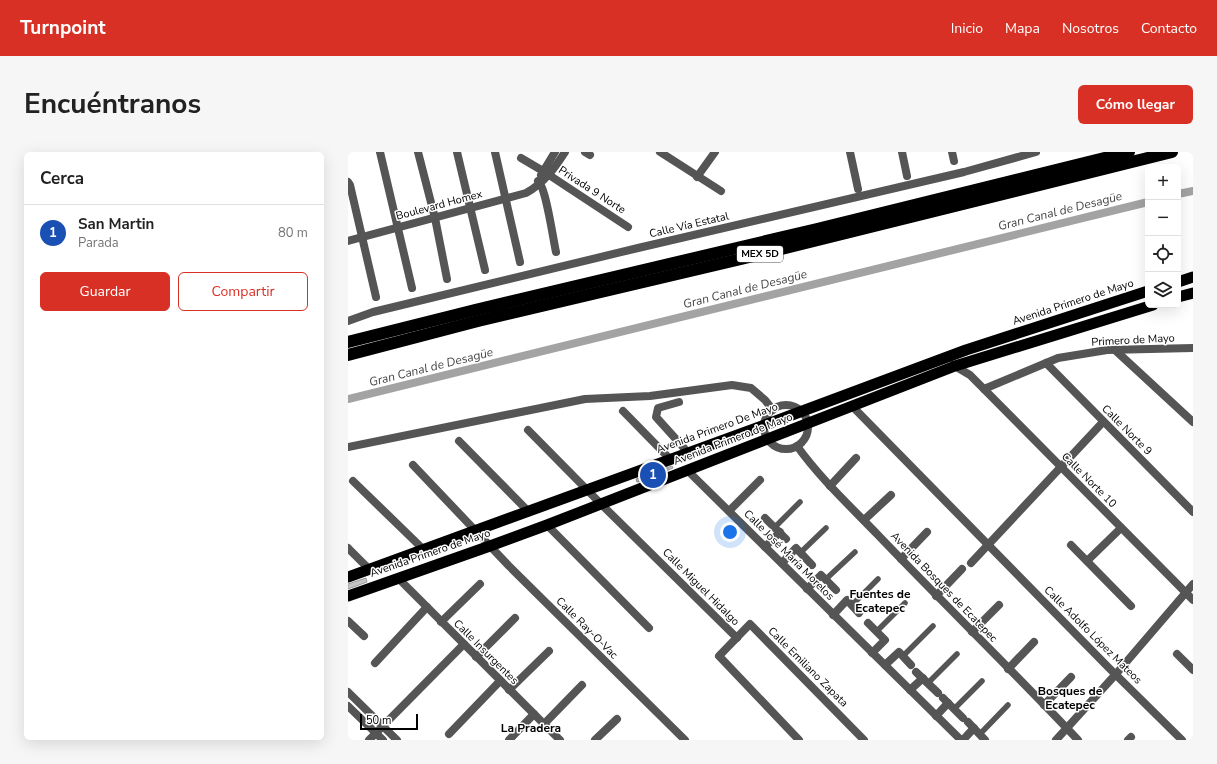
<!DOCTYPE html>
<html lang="es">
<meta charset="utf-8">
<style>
:root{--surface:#fff;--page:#f6f6f6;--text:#222;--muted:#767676;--line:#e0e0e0;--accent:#d93025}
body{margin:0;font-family:"Nunito Sans",sans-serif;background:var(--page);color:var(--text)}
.controls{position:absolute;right:12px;top:12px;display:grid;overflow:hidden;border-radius:6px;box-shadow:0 4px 16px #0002}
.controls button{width:36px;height:36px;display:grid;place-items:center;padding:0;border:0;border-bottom:1px solid var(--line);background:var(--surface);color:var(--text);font:20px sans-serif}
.scale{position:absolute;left:12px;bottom:10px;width:58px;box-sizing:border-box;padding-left:4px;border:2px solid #000;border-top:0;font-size:11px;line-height:14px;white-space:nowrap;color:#000;-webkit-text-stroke:3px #fff;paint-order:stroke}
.you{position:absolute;left:382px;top:380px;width:14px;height:14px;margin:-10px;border:3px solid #fff;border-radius:50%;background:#1a73e8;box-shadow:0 0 0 6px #1a73e833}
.badge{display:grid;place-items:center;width:26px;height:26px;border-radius:50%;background:var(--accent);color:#fff;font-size:13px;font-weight:700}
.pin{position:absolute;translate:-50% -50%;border:2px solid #fff;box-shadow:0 1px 4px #0006}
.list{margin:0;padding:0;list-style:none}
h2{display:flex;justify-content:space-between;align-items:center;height:52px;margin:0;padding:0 16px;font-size:17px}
h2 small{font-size:13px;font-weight:400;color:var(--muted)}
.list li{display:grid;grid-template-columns:26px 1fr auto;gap:12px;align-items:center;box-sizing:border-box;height:56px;padding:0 16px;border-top:1px solid var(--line)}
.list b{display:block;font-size:15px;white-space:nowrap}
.list p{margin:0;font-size:13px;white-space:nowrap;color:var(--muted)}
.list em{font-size:13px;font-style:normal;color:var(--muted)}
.actions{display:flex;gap:8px;padding:12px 16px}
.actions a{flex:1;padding:9px 0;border:1px solid var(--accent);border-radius:6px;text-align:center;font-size:14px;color:var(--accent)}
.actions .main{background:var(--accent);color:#fff}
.icon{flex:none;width:22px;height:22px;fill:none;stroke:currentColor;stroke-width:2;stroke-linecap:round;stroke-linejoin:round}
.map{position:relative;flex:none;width:845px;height:588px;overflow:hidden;border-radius:6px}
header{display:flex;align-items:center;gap:24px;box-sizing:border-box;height:56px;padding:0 20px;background:var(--accent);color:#fff}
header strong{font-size:19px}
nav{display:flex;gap:22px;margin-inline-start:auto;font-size:14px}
.intro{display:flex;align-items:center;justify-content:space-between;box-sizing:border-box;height:96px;padding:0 24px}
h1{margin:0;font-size:28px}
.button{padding:10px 18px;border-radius:6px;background:var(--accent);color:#fff;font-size:14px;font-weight:700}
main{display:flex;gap:24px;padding:0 24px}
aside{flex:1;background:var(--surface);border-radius:6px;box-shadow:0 4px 16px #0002}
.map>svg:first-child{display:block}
</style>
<header>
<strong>Turnpoint</strong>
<nav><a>Inicio</a><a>Mapa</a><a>Nosotros</a><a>Contacto</a></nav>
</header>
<div class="intro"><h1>Encuéntranos</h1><a class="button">Cómo llegar</a></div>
<main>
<aside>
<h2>Cerca<small></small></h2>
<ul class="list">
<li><span class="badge" style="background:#1a4fb4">1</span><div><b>San Martin</b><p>Parada</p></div><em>80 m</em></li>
</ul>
<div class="actions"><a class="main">Guardar</a><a>Compartir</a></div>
</aside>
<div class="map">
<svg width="845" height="588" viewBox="0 0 845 588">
<rect width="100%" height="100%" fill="#fff"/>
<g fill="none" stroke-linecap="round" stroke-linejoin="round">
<g stroke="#a3a3a3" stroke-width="8">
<path d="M830,42L845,39"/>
<path d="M0,247L800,50"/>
</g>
</g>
<g fill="#c4c4c4" stroke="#999">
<path d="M324,314L325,316L289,330L288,327Z"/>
<path d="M18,426L19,430L0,437V432Z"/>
</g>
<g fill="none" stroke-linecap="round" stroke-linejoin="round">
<g stroke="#555" stroke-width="5.5">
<path d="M427,375L452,350"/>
<path d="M452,401L478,376"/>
<path d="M478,427L507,400"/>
<path d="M504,453L530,427"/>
<path d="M529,479L557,451"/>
<path d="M555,504L585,474"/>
<path d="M580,531L609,502"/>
<path d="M606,557L634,529"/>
<path d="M632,582L660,553"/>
</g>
<g stroke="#555" stroke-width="8">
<path d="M32,0L64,136"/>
<path d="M70,0L87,66L99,127"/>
<path d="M109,0L137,118"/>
<path d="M147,0L172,110"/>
<path d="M237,0L242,3"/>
<path d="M312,0L373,39"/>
<path d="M502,0L510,37"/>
<path d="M554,0L559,24"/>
<path d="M604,0L606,9"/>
<path d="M173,6L195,19L280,75"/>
<path d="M193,23L207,0"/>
<path d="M349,25L367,0"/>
<path d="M190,29C198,35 205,87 208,100"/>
<path d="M0,30L2,33L28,145"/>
<path d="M0,89L178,41C196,31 206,17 217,0"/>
<path d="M0,169L25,160L290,96L616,20L688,0"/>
<path d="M767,198L845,270"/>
<path d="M698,211L845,360"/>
<path d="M605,213L622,223L845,448"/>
<path d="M636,237L710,206L759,198L845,196"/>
<path d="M331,250L310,256L308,265L336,296L338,301"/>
<circle cx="438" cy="275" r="22"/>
<path d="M504,254L761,516L834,588"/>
<path d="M275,259L322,307"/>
<path d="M180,278L253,352L389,486"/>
<path d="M111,289L180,359"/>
<path d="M449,294C472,326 501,353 529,382C595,451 664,518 730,588"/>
<path d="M0,295L237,247L302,244L384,233L403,236L417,248L425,258"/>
<path d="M65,313L161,414L337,588"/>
<path d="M339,318L613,588"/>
<path d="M5,329L75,397"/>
<path d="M482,334L508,306"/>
<path d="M381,359L412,328"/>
<path d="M417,366L438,387"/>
<path d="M516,368L543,343"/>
<path d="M199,373L301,476"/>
<path d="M723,393L783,454"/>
<path d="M417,395L432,380"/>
<path d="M0,396L21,417"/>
<path d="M553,407L579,380"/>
<path d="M739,409L773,376"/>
<path d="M434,411L448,396L464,413"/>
<path d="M623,411L755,270"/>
<path d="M50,426L212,588"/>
<path d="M459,437L473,423L488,438"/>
<path d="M588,444L614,417"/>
<path d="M485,463L499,448L511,461"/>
<path d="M0,469L16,484"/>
<path d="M93,470L132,432"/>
<path d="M520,471L537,488L524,501"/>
<path d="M624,480L651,453"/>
<path d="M829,502L845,518"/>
<path d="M128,505L167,466"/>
<path d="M27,511L79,455"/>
<path d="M537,513L551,500L563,513"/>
<path d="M660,517L686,490"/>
<path d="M568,520L590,541"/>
<path d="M161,538L201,499"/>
<path d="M562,538L575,526"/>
<path d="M0,540L49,588"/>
<path d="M595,546L615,566"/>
<path d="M696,553L723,525"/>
<path d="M0,554L35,588"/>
<path d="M588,564L600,551"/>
<path d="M620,570L637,588"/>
<path d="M196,572L234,533"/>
<path d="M101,582L152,529"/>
<path d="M21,588L116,492"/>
<path d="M161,588L186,562"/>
<path d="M247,588L269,567"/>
<path d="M451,588L371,504L402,472L516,588"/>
<path d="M615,588L626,576"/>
<path d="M708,588L768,522L845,432"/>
<path d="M780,588L783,585"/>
</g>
<g stroke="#000" stroke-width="11">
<path d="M830,130L845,125"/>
<path d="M830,145L845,141"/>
<path d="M0,425L417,273L618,198L800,139"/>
<path d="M0,444L142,394L199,373L607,214L805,153"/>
</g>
<g stroke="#000" stroke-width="12">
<path d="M0,190L127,158L469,77L781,0"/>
<path d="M0,203L130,169L393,107L824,0"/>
</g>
</g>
<g text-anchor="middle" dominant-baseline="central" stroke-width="3" stroke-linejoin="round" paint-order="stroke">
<rect fill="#fff" stroke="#4c4c4c" stroke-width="1" x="389" y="94" width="46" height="16" rx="3"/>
<g font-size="10" font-weight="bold" fill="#000">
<text x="412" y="102">MEX 5D</text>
</g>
<g font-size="11" fill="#000" stroke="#fff">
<text transform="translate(244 38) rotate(33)">Privada 9 Norte</text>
<text transform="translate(91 53) rotate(-15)">Boulevard Homex</text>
<text transform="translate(341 73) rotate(-13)">Calle Vía Estatal</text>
<text transform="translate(725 150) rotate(-18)">Avenida Primero de Mayo</text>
<text transform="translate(785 188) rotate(-3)">Primero de Mayo</text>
<text transform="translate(369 276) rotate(-20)">Avenida Primero De Mayo</text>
<text transform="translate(779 278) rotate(45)">Calle Norte 9</text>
<text transform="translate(385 287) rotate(-21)">Avenida Primero de Mayo</text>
<text transform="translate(741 328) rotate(45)">Calle Norte 10</text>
<text transform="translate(82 401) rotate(-19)">Avenida Primero de Mayo</text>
<text transform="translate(441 403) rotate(45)">Calle José María Morelos</text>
<text transform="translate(353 435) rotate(45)">Calle Miguel Hidalgo</text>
<text transform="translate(596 435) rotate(46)">Avenida Bosques de Ecatepec</text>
<text transform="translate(239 476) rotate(45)">Calle Ray-O-Vac</text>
<text transform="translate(745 483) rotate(45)">Calle Adolfo López Mateos</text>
<text transform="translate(138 500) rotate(45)">Calle Insurgentes</text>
<text transform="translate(460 515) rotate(45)">Calle Emiliano Zapata</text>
</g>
<g font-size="12" font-style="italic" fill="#444" stroke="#fff">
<text transform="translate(712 59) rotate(-14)">Gran Canal de Desagüe</text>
<text transform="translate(397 137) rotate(-14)">Gran Canal de Desagüe</text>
<text transform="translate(83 215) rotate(-14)">Gran Canal de Desagüe</text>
</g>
<g font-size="12" font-weight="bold" fill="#000" stroke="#fff">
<text x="532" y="442">Fuentes de<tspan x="532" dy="14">Ecatepec</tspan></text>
<text x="722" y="539">Bosques de<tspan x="722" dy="14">Ecatepec</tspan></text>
<text x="183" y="576">La Pradera</text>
</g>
</g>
</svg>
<div class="controls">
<button>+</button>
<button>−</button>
<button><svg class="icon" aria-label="locate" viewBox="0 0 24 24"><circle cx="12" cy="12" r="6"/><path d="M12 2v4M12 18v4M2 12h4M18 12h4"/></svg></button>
<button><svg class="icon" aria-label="layers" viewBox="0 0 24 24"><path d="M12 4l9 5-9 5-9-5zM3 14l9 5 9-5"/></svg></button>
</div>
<div class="scale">50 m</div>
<div class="you"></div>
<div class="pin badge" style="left:305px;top:323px;background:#1a4fb4">1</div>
</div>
</main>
